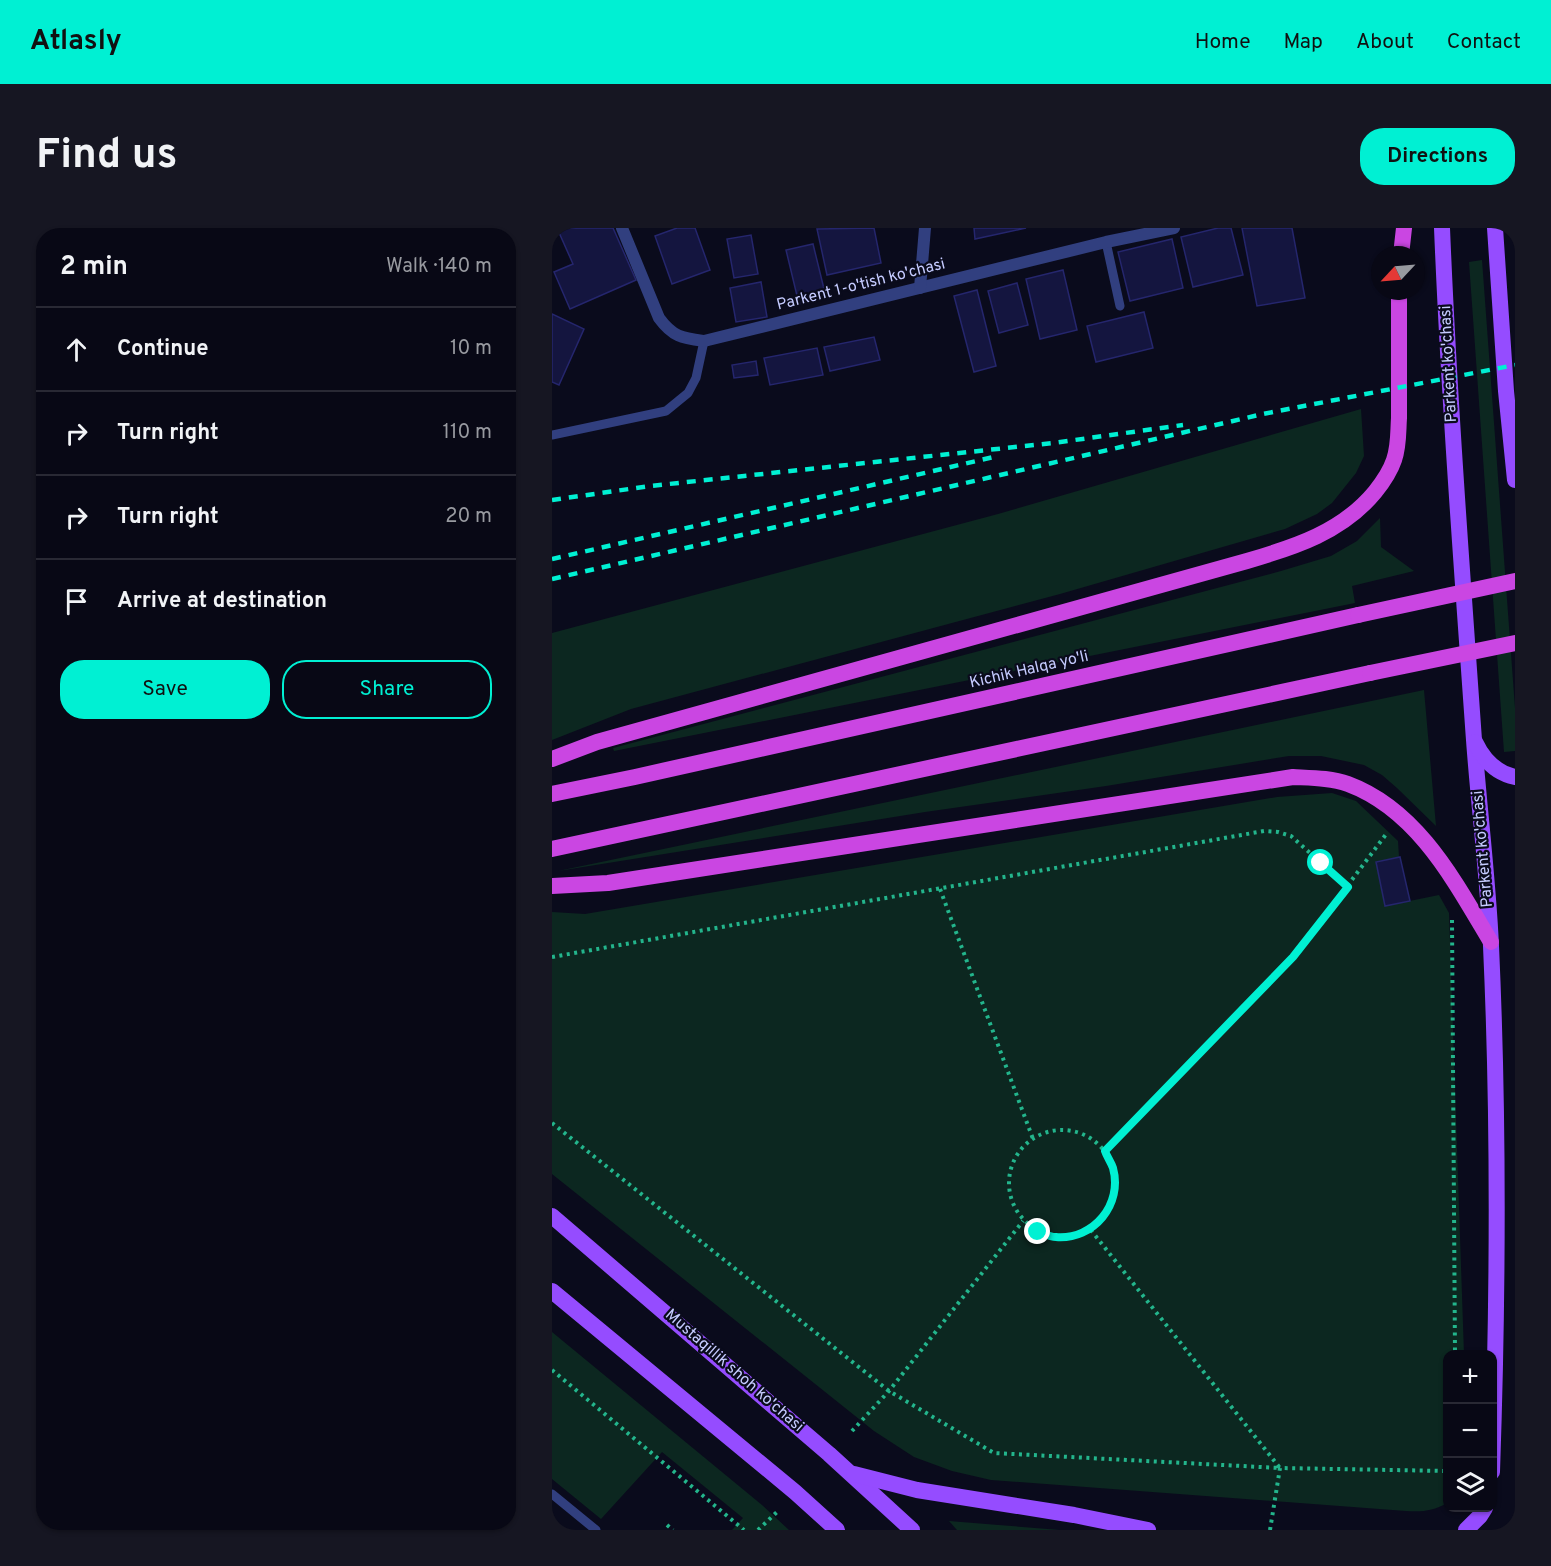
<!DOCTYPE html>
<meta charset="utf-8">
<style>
:root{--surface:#080815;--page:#161622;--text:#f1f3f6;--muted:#989aa0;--line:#292934;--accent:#00f0d3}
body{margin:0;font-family:Overpass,sans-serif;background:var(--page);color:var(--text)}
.controls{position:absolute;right:18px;bottom:18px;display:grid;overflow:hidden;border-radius:12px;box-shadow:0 2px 4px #0004}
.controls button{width:54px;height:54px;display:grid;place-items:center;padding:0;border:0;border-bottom:2px solid var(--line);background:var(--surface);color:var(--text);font:30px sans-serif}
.compass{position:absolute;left:819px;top:18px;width:54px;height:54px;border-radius:50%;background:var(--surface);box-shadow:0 2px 4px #0004;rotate:244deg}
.stop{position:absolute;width:18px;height:18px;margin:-14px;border:4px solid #00f0d3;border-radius:50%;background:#fff}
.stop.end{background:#00f0d3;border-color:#fff;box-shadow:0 2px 6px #0008}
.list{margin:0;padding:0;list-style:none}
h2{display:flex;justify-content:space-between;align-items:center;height:78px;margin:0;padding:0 24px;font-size:26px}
h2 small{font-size:20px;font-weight:400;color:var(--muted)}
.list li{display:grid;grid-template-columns:39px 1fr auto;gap:18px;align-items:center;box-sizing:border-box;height:84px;padding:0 24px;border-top:2px solid var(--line)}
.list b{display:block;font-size:22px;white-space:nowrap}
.list em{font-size:20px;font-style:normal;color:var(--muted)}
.actions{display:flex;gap:12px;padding:18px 24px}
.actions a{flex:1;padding:14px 0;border:2px solid var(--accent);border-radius:24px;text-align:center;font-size:21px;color:var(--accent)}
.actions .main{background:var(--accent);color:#111}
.icon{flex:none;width:33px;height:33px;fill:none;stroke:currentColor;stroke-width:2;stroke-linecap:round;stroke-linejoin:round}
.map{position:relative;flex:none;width:963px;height:1302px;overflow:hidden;border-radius:24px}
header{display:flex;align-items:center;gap:36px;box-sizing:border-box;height:84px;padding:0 30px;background:var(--accent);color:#111}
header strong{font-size:28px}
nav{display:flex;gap:33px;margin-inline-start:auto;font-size:21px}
.intro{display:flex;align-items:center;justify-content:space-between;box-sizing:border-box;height:144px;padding:0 36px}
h1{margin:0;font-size:42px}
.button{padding:15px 27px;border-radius:24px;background:var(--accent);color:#111;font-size:21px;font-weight:700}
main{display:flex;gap:36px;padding:0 36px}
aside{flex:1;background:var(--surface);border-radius:24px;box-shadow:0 2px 4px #0004}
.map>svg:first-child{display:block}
</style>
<header>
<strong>Atlasly</strong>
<nav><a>Home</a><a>Map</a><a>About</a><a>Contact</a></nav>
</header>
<div class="intro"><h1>Find us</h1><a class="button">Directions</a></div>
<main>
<aside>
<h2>2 min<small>Walk · 140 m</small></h2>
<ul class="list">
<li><svg class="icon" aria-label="ahead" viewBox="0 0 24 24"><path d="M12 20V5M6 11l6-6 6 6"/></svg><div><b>Continue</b></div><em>10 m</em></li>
<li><svg class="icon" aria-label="right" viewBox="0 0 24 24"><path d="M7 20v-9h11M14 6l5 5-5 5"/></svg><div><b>Turn right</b></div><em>110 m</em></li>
<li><svg class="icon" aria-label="right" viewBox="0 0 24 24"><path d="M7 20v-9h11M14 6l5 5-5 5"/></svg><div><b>Turn right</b></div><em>20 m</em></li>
<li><svg class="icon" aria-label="arrive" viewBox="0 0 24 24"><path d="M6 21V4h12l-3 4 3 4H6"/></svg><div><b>Arrive at destination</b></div></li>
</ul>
<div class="actions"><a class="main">Save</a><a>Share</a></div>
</aside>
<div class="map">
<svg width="963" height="1302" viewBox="0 0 963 1302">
<rect width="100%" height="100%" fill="#0a0b1c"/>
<g fill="#0c2720">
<path d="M930,32L963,480V523L952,524L917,34Z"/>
<path d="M809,181L812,228L804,245L780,275L765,286L733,301L508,366L79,481L0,512V405L446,286Z"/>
<path d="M828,290L829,319L862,343L800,358L803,375L62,523L61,520L729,343L779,328L805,313Z"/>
<path d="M872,462L884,598L845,560L830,547L812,537L769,528H737L554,558L373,584L6,643Z"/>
<path d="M780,565L804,573L846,613L847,629L824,634L833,678L887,667L897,685L912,1126H896L895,1275C881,1283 871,1284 854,1283L439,1252L400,1243L362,1229L322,1203L0,946V684L33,686L725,569Z"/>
<path d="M0,1104L210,1277L237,1302H180L191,1290L110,1224L49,1291L0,1251Z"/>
<path d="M397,1293L508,1302H405Z"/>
</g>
<g fill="#14153f" stroke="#25266d" stroke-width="1.5">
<path d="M5,0H61L84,52L18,81L2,44L21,36Z"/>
<path d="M125,0H143L158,42L120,56L103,8Z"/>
<path d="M322,0L329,35L275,47L265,1Z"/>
<path d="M422,0H474L423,11Z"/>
<path d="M666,0H679L691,47L641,59L629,9Z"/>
<path d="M690,0H740L753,70L705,78Z"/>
<path d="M199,7L206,46L182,50L175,11Z"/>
<path d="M620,11L631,60L578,73L566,24Z"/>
<path d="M261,16L274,69L247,76L234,22Z"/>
<path d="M511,42L525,102L488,111L474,51Z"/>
<path d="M209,54L215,89L184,94L178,60Z"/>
<path d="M465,55L476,97L447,105L436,63Z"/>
<path d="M425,62L444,138L422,144L402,68Z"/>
<path d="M592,84L601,120L544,134L535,98Z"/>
<path d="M0,86L32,101L7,157L0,154Z"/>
<path d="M322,109L328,132L278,143L272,119Z"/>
<path d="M265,120L271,147L218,157L212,130Z"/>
<path d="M204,133L206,147L182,150L180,137Z"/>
<path d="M848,629L858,673L833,678L824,634Z"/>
</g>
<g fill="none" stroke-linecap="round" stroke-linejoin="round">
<g stroke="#23b58c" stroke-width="4" stroke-dasharray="3 4.5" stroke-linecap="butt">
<path d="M388,661L481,911"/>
<path d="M900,692L903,1126"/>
<path d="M0,729L712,603L726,604L739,608L796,659"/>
<path d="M0,895L337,1163L442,1225L728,1240L538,1001"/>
<circle cx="510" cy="955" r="53"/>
<path d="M553,923L742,729L835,605"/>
<path d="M0,1142L192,1302"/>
<path d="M300,1203L337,1163L471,993"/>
<path d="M115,1297L121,1302"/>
<path d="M206,1302L226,1283"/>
<path d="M718,1302L728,1240L896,1243"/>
</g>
<g stroke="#313f7f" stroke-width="9">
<path d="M554,14L568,78"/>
<path d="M0,207L114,183L136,165L144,150L152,113"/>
<path d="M0,1266L44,1302"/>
</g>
<g stroke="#313f7f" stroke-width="12">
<path d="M70,0L107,90C121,109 130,110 152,113L554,14L622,0"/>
<path d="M368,60L373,0"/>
</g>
<g stroke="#954cff" stroke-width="16">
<path d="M890,0C897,171 910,342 922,512C927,581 936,650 939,718C947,893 946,1069 940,1244"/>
<path d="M943,0L954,163L963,252"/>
<path d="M923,514C931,531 944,545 963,549"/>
<path d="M0,988L277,1226L360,1302"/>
<path d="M0,1063L243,1264L285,1302"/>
<path d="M302,1246L365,1262L522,1287L596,1302"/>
<path d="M914,1302L928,1288L933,1280"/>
</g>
<g stroke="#ca46e2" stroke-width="16">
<path d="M849,27L852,0"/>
<path d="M0,531L45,514L695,333C743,319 790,304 823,264C831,254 838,244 842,232C847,218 846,204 847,190V63"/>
<path d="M0,566L83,549L806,387"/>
<path d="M0,621L818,445"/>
<path d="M0,658L56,655L741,549C760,550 779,550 796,556C866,582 903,654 939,714"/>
</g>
<g stroke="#00f0d3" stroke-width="4.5" stroke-dasharray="9 8" stroke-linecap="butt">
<path d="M0,272L98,258L501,215L631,197"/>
<path d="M0,331L446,228"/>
<path d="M0,351L711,186L963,137"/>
</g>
<g stroke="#ca46e2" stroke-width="16">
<path d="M806,387L963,353"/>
<path d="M818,445L963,415"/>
</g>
</g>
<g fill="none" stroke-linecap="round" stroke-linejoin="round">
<path stroke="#00f0d3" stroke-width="8" d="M486,1004C492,1006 498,1009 504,1009C542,1012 571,976 561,940C559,934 555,929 553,923L741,729L796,659L769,635"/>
</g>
<g text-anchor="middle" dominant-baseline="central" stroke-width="4.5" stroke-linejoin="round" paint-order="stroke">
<g font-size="16" fill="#c5cbff" stroke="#0a0b1c">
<text transform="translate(309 57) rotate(-14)">Parkent 1-o'tish ko'chasi</text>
<text transform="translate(897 136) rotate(-93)">Parkent ko'chasi</text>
<text transform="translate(477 442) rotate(-13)">Kichik Halqa yo'li</text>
<text transform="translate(931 621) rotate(-95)">Parkent ko'chasi</text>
<text transform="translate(182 1143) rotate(41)">Mustaqillik shoh ko'chasi</text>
</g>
</g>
</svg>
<div class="controls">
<button>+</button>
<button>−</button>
<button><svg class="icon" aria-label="layers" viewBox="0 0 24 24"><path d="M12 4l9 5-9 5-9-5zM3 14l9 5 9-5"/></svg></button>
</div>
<svg class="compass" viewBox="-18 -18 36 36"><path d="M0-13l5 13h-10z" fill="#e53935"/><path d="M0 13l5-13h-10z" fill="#989aa0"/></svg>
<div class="stop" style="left:769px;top:635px"></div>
<div class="stop end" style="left:486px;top:1004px"></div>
</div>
</main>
